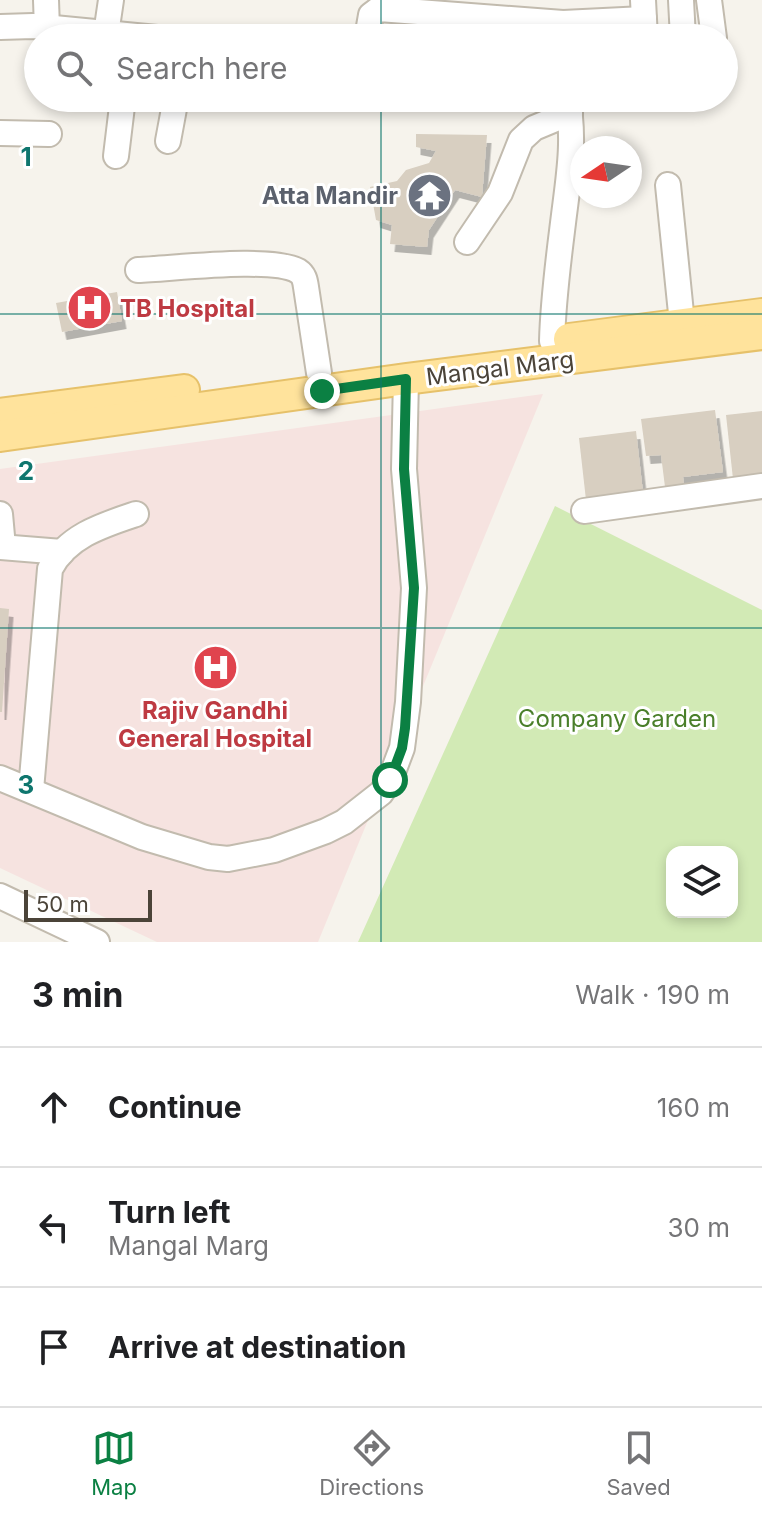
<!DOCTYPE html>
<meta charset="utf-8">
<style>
:root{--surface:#fff;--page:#f6f6f6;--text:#202124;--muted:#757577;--line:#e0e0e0;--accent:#0b8043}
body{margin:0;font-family:Inter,sans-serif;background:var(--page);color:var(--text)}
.controls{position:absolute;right:24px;bottom:24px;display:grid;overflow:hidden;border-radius:16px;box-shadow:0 4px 12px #0003}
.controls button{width:72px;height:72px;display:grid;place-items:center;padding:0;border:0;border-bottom:2px solid var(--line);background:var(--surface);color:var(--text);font:40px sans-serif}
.compass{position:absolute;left:570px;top:136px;width:72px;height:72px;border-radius:50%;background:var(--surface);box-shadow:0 4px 12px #0003;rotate:257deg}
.scale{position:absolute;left:24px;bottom:20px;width:128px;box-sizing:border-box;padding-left:8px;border:4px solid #4b4439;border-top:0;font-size:22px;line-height:28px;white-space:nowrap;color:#4b4439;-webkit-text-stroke:6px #fff;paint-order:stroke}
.stop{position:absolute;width:24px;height:24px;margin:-18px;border:6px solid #0b8043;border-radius:50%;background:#fff}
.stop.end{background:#0b8043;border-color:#fff;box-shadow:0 2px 8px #0008}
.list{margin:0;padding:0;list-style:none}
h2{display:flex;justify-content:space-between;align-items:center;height:104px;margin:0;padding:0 32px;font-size:34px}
h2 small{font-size:26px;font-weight:400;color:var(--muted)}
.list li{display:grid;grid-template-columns:52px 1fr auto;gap:24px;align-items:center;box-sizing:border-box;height:120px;padding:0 32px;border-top:2px solid var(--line)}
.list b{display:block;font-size:30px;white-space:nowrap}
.list p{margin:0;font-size:26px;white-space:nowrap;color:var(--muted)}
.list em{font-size:26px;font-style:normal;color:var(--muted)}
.icon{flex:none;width:44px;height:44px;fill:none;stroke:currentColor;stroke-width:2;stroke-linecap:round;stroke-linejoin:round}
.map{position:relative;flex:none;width:762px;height:942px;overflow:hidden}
.search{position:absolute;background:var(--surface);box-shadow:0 4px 12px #0003;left:24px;right:24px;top:24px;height:88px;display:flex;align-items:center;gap:20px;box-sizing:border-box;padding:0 28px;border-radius:44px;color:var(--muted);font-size:30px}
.sheet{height:464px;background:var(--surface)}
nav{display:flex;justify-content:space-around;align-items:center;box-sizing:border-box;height:112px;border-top:2px solid var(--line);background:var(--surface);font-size:22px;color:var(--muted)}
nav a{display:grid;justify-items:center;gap:4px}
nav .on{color:var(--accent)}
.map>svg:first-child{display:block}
</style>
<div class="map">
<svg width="762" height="942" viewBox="0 0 762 942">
<defs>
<filter id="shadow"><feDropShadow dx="4.5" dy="8" stdDeviation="0" flood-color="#0004"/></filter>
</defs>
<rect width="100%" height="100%" fill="#f6f3ec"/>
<path fill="#f6e3e0" d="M543,394L318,942H157L0,868V469Z"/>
<path fill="#d2eab5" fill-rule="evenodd" d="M555,506L762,610V942H358ZM672,852H732V912H672Z"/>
<g fill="#d8cfc1" filter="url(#shadow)">
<path d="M416,134L487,135L482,197L455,190L429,230L427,247L390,244L392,225L376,220L370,187L397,181L406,170L429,163L436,151L416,147Z"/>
<path d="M117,292L122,321L62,332L56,303Z"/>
<path d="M715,410L723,472L683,477L684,485L665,487L661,455L646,456L641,419Z"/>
<path d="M762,411V476L733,479L726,415Z"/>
<path d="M636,431L643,493L586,500L579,438Z"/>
<path d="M0,608L9,609L2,712H0Z"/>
</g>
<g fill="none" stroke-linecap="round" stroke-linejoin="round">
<defs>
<g id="minor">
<path d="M46,0L47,29"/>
<path d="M643,0L645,38"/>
<path d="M681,0L683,38"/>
<path d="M709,0L714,38"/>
<path d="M0,27L33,26L157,38"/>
<path d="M106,34L111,0"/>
<path d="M367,38L371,15L379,9L563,23L644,19"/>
<path d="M0,133L49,134"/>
<path d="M168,141L176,98"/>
<path d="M116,156L123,98"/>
<path d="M668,185L682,323"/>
<path d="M467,242L500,193L521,140L534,128L570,113"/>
<path d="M138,270C172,269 272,256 298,271C304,275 305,280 306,287L319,373"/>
<path d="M552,341C553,301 558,263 563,223C568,181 576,139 567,98"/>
<path d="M584,511L762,486"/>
<path d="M0,514L3,547"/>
<path d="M0,547L62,552"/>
<path d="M0,778L142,837L209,857L228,859L274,850L326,831L344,822L381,793L390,780L402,748L408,702L414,588L404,469L406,379"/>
<path d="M31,790L50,569C67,536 103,525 136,514"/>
<path d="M0,896L97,942"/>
</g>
<g id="major">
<path d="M569,339L762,314"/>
<path d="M0,414L184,390"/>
<path d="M0,436L406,379L762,334"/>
</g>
</defs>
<use href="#minor" stroke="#c2bbae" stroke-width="28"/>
<use href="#major" stroke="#e6c16a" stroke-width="34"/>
<use href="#minor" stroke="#fff" stroke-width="24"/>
<use href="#major" stroke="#ffe39c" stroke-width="30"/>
</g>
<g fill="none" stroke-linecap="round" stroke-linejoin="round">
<path stroke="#0b8043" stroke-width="10" d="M322,391L406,379L404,469L414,588L405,728L402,748L390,780"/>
</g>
<path fill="none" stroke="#0f766e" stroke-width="2" stroke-opacity="0.55" d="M381,0V38M381,98V942M0,314H762M0,628H762"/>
<defs>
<symbol id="temple-disc" viewBox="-11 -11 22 22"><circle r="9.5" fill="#6b7280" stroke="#fff"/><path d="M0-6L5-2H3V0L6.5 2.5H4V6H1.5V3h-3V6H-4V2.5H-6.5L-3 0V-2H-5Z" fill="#fff"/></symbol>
<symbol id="hospital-disc" viewBox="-11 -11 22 22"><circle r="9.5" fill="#e0444e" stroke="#fff"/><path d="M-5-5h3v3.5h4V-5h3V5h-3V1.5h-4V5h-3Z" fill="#fff"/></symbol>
</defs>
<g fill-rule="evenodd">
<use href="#temple-disc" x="404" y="170" width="51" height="51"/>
<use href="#hospital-disc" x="64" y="282" width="51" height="51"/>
<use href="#hospital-disc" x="190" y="642" width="51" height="51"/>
</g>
<g text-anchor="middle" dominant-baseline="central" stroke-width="6" stroke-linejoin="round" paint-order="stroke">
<g font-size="24" font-weight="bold" fill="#5b616d" stroke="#fff" text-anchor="end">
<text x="398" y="195">Atta Mandir</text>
</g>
<g font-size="24" font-weight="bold" fill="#be3a42" stroke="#fff" text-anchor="start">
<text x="120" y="308">TB Hospital</text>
<text x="215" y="710" text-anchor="middle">Rajiv Gandhi<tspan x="215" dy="28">General Hospital</tspan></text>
</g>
<g font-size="24" fill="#4b4439" stroke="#fff">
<text transform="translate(500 368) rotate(-7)">Mangal Marg</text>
</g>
<g font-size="24" fill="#4a7f2a" stroke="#fff">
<text x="617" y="718">Company Garden</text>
</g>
</g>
<g font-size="26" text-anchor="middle" font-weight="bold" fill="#0f766e" stroke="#fff" stroke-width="6" stroke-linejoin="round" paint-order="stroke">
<text x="26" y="166">1</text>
<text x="26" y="480">2</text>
<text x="26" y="794">3</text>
</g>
</svg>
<div class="controls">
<button><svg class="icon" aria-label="layers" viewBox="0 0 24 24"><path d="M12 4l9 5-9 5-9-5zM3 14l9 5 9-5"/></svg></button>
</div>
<svg class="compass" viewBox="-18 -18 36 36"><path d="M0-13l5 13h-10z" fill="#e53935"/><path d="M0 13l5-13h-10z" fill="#757577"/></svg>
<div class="scale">50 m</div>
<div class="stop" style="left:390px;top:780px"></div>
<div class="stop end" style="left:322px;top:391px"></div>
<div class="search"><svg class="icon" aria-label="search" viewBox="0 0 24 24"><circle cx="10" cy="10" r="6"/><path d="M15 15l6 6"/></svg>Search here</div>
</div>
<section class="sheet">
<h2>3 min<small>Walk · 190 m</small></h2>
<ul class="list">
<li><svg class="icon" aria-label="ahead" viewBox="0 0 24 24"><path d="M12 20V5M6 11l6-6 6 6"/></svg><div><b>Continue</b></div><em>160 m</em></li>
<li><svg class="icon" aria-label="left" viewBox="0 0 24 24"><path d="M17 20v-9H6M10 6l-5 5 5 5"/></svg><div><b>Turn left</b><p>Mangal Marg</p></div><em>30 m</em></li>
<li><svg class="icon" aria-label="arrive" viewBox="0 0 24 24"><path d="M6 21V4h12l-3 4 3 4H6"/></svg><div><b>Arrive at destination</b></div></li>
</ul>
</section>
<nav>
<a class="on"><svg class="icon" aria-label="map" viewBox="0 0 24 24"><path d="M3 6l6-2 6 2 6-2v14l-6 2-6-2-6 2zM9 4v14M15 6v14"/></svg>Map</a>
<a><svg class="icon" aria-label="directions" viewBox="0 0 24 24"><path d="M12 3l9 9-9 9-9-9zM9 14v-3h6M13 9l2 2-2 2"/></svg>Directions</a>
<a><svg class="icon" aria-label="saved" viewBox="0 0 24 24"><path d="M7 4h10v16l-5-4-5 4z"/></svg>Saved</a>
</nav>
